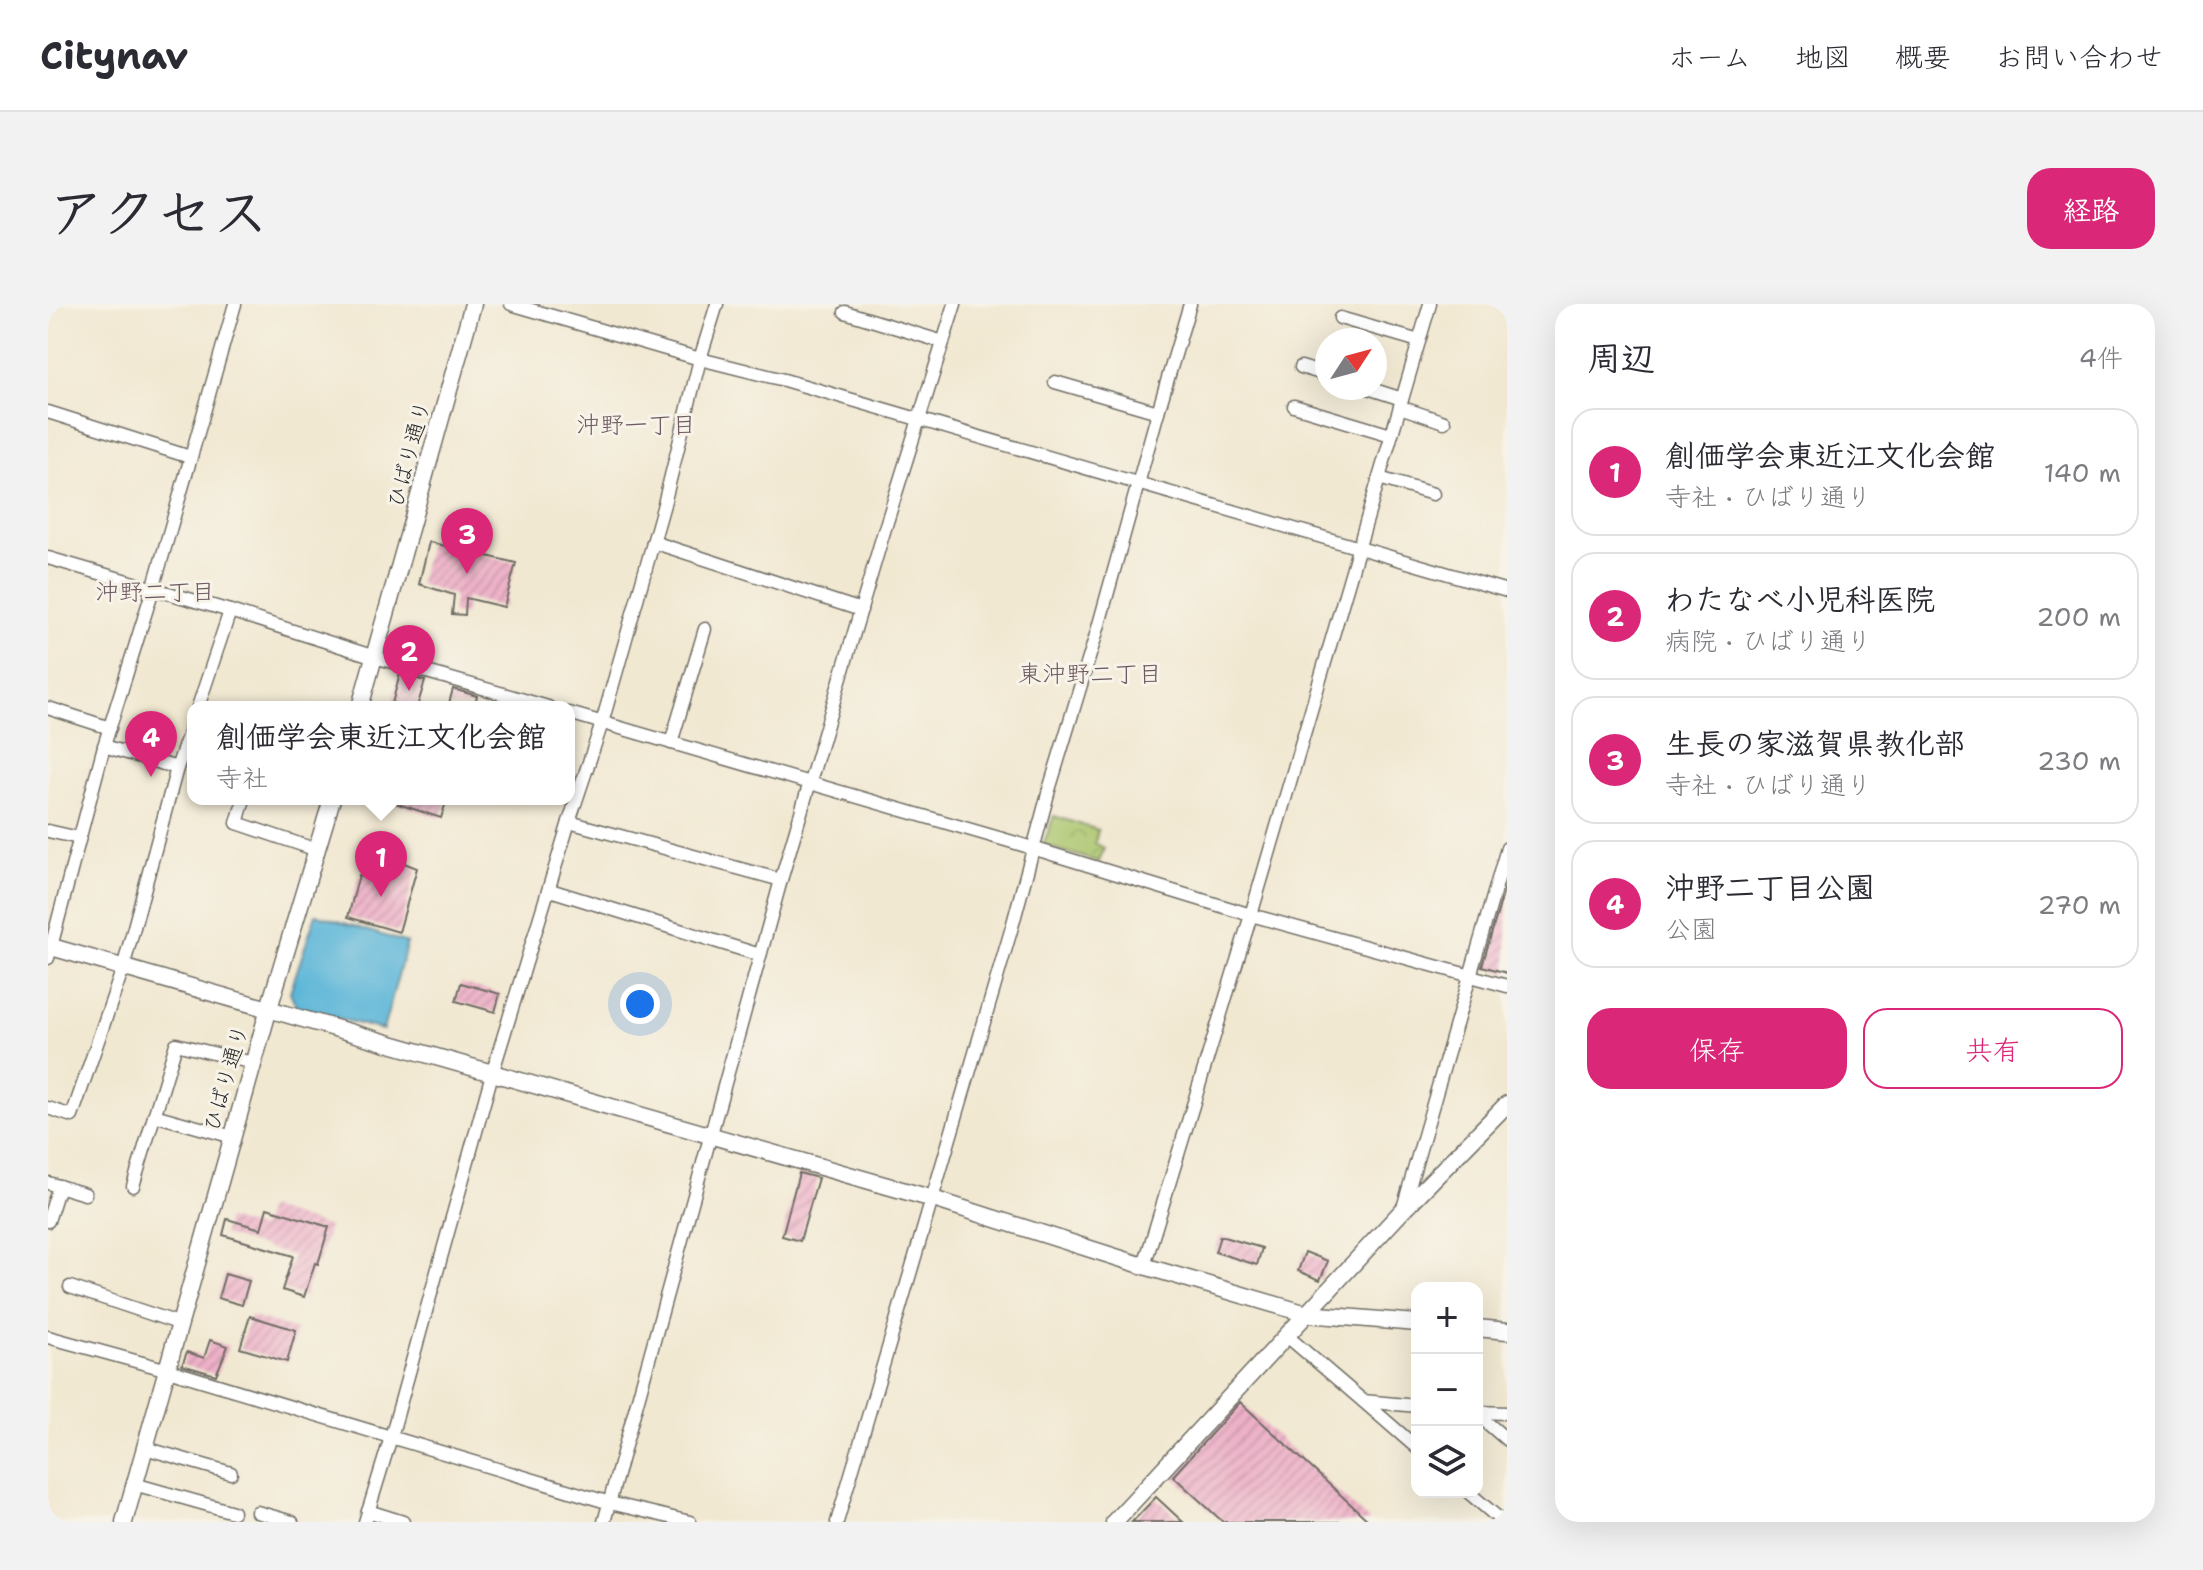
<!DOCTYPE html>
<html lang="ja">
<meta charset="utf-8">
<style>
:root{--surface:#fff;--page:#f2f2f3;--text:#2b2b33;--muted:#7c7c81;--line:#e1e1e2;--accent:#db2777}
body{margin:0;font-family:"Shantell Sans","Klee One",sans-serif;background:var(--page);color:var(--text)}
.controls{position:absolute;right:24px;bottom:24px;display:grid;overflow:hidden;border-radius:16px;box-shadow:0 8px 32px #0002}
.controls button{width:72px;height:72px;display:grid;place-items:center;padding:0;border:0;border-bottom:2px solid var(--line);background:var(--surface);color:var(--text);font:40px sans-serif}
.compass{position:absolute;left:1267px;top:24px;width:72px;height:72px;border-radius:50%;background:var(--surface);box-shadow:0 8px 32px #0002;rotate:54deg}
.you{position:absolute;left:592px;top:700px;width:28px;height:28px;margin:-20px;border:6px solid #fff;border-radius:50%;background:#1a73e8;box-shadow:0 0 0 12px #1a73e833}
.badge{display:grid;place-items:center;width:52px;height:52px;border-radius:50%;background:var(--accent);color:#fff;font-size:26px;font-weight:700}
.pin{position:absolute;translate:-50% -66px;filter:drop-shadow(0 2px 4px #0008)}
.pin::after{content:'';position:absolute;top:42px;width:28px;height:24px;background:inherit;clip-path:polygon(0 0,100% 0,50% 100%)}
.popup{position:absolute;left:139px;top:397px;width:388px;height:104px;box-sizing:border-box;display:grid;place-content:center;border-radius:16px;background:var(--surface);filter:drop-shadow(0 2px 6px #0005);font-size:26px;white-space:nowrap;color:var(--muted)}
.popup b{font-size:30px;color:var(--text)}
.popup::after{content:'';position:absolute;left:50%;top:100%;margin-left:-16px;border:16px solid transparent;border-top-color:var(--surface)}
.list{margin:0;padding:0;list-style:none}
h2{display:flex;justify-content:space-between;align-items:center;height:104px;margin:0;padding:0 32px;font-size:34px}
h2 small{font-size:26px;font-weight:400;color:var(--muted)}
.list li{display:grid;grid-template-columns:52px 1fr auto;gap:24px;align-items:center;box-sizing:border-box;height:128px;margin:0 16px 16px;padding:0 16px;border:2px solid var(--line);border-radius:24px}
.list b{display:block;font-size:30px;white-space:nowrap}
.list p{margin:0;font-size:26px;white-space:nowrap;color:var(--muted)}
.list em{font-size:26px;font-style:normal;color:var(--muted)}
.actions{display:flex;gap:16px;padding:24px 32px}
.actions a{flex:1;padding:18px 0;border:2px solid var(--accent);border-radius:24px;text-align:center;font-size:28px;color:var(--accent)}
.actions .main{background:var(--accent);color:#fff}
.icon{flex:none;width:44px;height:44px;fill:none;stroke:currentColor;stroke-width:2;stroke-linecap:round;stroke-linejoin:round}
.map{position:relative;flex:none;width:1459px;height:1218px;overflow:hidden;border-radius:24px}
header{display:flex;align-items:center;gap:48px;box-sizing:border-box;height:112px;padding:0 40px;background:var(--surface);border-bottom:2px solid var(--line)}
header strong{font-size:38px}
nav{display:flex;gap:44px;margin-inline-start:auto;font-size:28px}
.intro{display:flex;align-items:center;justify-content:space-between;box-sizing:border-box;height:192px;padding:0 48px}
h1{margin:0;font-size:56px}
.button{padding:20px 36px;border-radius:24px;background:var(--accent);color:#fff;font-size:28px;font-weight:700}
main{display:flex;gap:48px;padding:0 48px}
aside{flex:1;background:var(--surface);border-radius:24px;box-shadow:0 8px 32px #0002}
.map>svg:first-child{display:block}
</style>
<header>
<strong>Citynav</strong>
<nav><a>ホーム</a><a>地図</a><a>概要</a><a>お問い合わせ</a></nav>
</header>
<div class="intro"><h1>アクセス</h1><a class="button">経路</a></div>
<main>
<div class="map">
<svg width="1459" height="1218" viewBox="0 0 1459 1218">
<defs>
<pattern id="park-crowns" width="20" height="18" patternUnits="userSpaceOnUse" patternTransform="scale(2)"><rect width="20" height="18" fill="#aac56c"/><path d="M2 6a3 3 0 1 1 6 0M12 15a3 3 0 1 1 6 0" fill="none" stroke="#92a95e"/></pattern>
<pattern id="building-hatch" width="6" height="6" patternUnits="userSpaceOnUse" patternTransform="scale(2)"><rect width="6" height="6" fill="#edb0c7"/><path d="M-1 1l2-2M0 6l6-6M5 7l2-2" fill="none" stroke="#cb98ab"/></pattern>
</defs>
<rect width="100%" height="100%" fill="#f7f3e8"/>
<filter id="ink" filterUnits="userSpaceOnUse"><feTurbulence type="fractalNoise" baseFrequency=".0125" numOctaves="2"/><feDisplacementMap in="SourceGraphic" scale="16" xChannelSelector="R" yChannelSelector="G"/><feConvolveMatrix kernelMatrix="1 2 1 2 8 2 1 2 1" color-interpolation-filters="sRGB"/></filter>
<filter id="wash" filterUnits="userSpaceOnUse"><feTurbulence type="fractalNoise" baseFrequency=".006" numOctaves="4" result="noise"/><feDisplacementMap in="SourceGraphic" scale="32" xChannelSelector="R" yChannelSelector="G"/><feGaussianBlur stdDeviation="1.8" result="paint"/><feColorMatrix in="noise" values="0 0 0 0 0 0 0 0 0 0 0 0 0 0 0 0 0 1.4 0 .05"/><feComposite in="paint" operator="in"/></filter>
<g filter="url(#wash)">
<rect width="100%" height="100%" fill="#f1e8d1"/>
<path fill="url(#park-crowns)" stroke="#6a784c" stroke-width="2" d="M1006,512L1050,526L1047,539L1056,544L1051,558L995,541Z"/>
<path fill="#5ab5d8" stroke="#427082" stroke-width="2" d="M268,610L359,639L335,726L249,704L242,688Z"/>
<g id="blocks">
<g fill="url(#building-hatch)">
<path d="M381,238L468,259L456,303L418,294L417,311L404,310L406,291L371,280Z"/>
<path d="M352,370L377,377L369,403H343Z"/>
<path d="M405,385L429,392L426,403H400Z"/>
<path d="M341,495H399L393,514L341,497Z"/>
<path d="M323,544L358,554L356,559L369,564L351,628L300,613L311,571L316,573Z"/>
<path d="M1457,583H1459V669L1434,662Z"/>
<path d="M413,679L452,690L447,708L408,697Z"/>
<path d="M751,869L770,874L752,937L734,932Z"/>
<path d="M219,904L281,923L270,960L267,959L256,993L234,986L245,952L175,931L179,915L213,925Z"/>
<path d="M1172,932L1214,944L1209,961L1167,948Z"/>
<path d="M1257,948L1280,957L1272,976L1250,967Z"/>
<path d="M177,970L201,977L194,1001L170,994Z"/>
<path d="M202,1012L248,1026L239,1058L192,1044Z"/>
<path d="M162,1036L180,1042L168,1071L134,1061L139,1048L156,1054Z"/>
<path d="M1192,1098L1322,1218H1175L1125,1172Z"/>
<path d="M1108,1193L1135,1218H1084Z"/>
</g>
</g>
</g>
<g filter="url(#ink)">
<use href="#blocks" fill-opacity="0" stroke="#706d65" stroke-width="2"/>
<g fill="none" stroke-linecap="round" stroke-linejoin="round">
<defs>
<g id="minor">
<path d="M463,0L652,55L736,76L1459,287"/>
<path d="M797,8L895,38"/>
<path d="M1292,14L1371,37"/>
<path d="M1253,63L1279,71"/>
<path d="M1007,78L1110,108"/>
<path d="M1320,84L1354,95"/>
<path d="M1246,102L1343,131"/>
<path d="M1352,103L1396,118"/>
<path d="M0,108L142,153"/>
<path d="M1331,174L1385,190"/>
<path d="M605,238L813,306"/>
<path d="M0,254L182,307L327,353L500,403"/>
<path d="M150,403L182,307"/>
<path d="M0,404L62,424"/>
<path d="M521,409L968,539L1203,611L1459,682"/>
<path d="M623,439L657,325"/>
<path d="M56,442L129,464"/>
<path d="M196,495L189,519L269,546"/>
<path d="M521,518L733,576"/>
<path d="M0,527L31,534"/>
<path d="M502,586L712,651"/>
<path d="M0,654L56,442L105,285L187,0"/>
<path d="M0,804L24,812L75,664L129,464L145,417"/>
<path d="M106,811L185,833"/>
<path d="M0,879L37,890"/>
<path d="M85,882L128,740L205,759"/>
<path d="M1355,904L1459,544"/>
<path d="M0,917L11,882"/>
<path d="M1096,962L1203,611L1382,0"/>
<path d="M22,983L133,1020"/>
<path d="M1239,1032L1315,1097L1369,1102"/>
<path d="M0,1033L120,1066L562,1199L642,1218"/>
<path d="M1315,1097L1369,1144"/>
<path d="M1429,1108L1459,1109"/>
<path d="M1429,1110L1459,1136"/>
<path d="M97,1144L183,1169"/>
<path d="M86,1180L185,1208"/>
<path d="M1420,1188L1455,1218"/>
<path d="M320,1207L355,1218"/>
<path d="M209,1208L244,1218"/>
<path d="M317,1218L343,1133L444,770L521,518L554,419L616,200L652,55L669,0"/>
<path d="M556,1218L733,576L834,234L907,0"/>
<path d="M789,1218L964,623L1001,486L1048,331L1110,108L1142,0"/>
</g>
<g id="tertiary">
<path d="M312,403L425,0"/>
<path d="M0,642L885,895L1096,962L1259,1010L1369,1019"/>
<path d="M1429,1024L1459,1027"/>
<path d="M76,1218L221,704L284,495"/>
<path d="M1066,1218L1354,907L1459,800"/>
</g>
</defs>
<use href="#minor" stroke="#706d65" stroke-width="15"/>
<use href="#tertiary" stroke="#706d65" stroke-width="19"/>
<use href="#minor" stroke="#fff" stroke-width="12"/>
<use href="#tertiary" stroke="#fff" stroke-width="16"/>
</g>
</g>
<g text-anchor="middle" dominant-baseline="central" stroke-width="6" stroke-linejoin="round" paint-order="stroke">
<g font-size="22" fill="#2b2b2b" stroke="#f7f3e8">
<text transform="translate(361 150) rotate(-75)">ひばり通り</text>
<text transform="translate(178 774) rotate(-74)">ひばり通り</text>
</g>
<g font-size="24" fill="#6f5a62" stroke="#f7f3e8">
<text x="588" y="121">沖野一丁目</text>
<text x="107" y="288">沖野二丁目</text>
<text x="1042" y="370">東沖野二丁目</text>
</g>
</g>
</svg>
<div class="controls">
<button>+</button>
<button>−</button>
<button><svg class="icon" aria-label="layers" viewBox="0 0 24 24"><path d="M12 4l9 5-9 5-9-5zM3 14l9 5 9-5"/></svg></button>
</div>
<svg class="compass" viewBox="-18 -18 36 36"><path d="M0-13l5 13h-10z" fill="#e53935"/><path d="M0 13l5-13h-10z" fill="#7c7c81"/></svg>
<div class="you"></div>
<div class="pin badge" style="left:333px;top:593px">1</div>
<div class="popup"><b>創価学会東近江文化会館</b>寺社</div>
<div class="pin badge" style="left:361px;top:387px">2</div>
<div class="pin badge" style="left:419px;top:270px">3</div>
<div class="pin badge" style="left:103px;top:473px">4</div>
</div>
<aside>
<h2>周辺<small>4件</small></h2>
<ul class="list">
<li><span class="badge">1</span><div><b>創価学会東近江文化会館</b><p>寺社 · ひばり通り</p></div><em>140 m</em></li>
<li><span class="badge">2</span><div><b>わたなべ小児科医院</b><p>病院 · ひばり通り</p></div><em>200 m</em></li>
<li><span class="badge">3</span><div><b>生長の家滋賀県教化部</b><p>寺社 · ひばり通り</p></div><em>230 m</em></li>
<li><span class="badge">4</span><div><b>沖野二丁目公園</b><p>公園</p></div><em>270 m</em></li>
</ul>
<div class="actions"><a class="main">保存</a><a>共有</a></div>
</aside>
</main>
